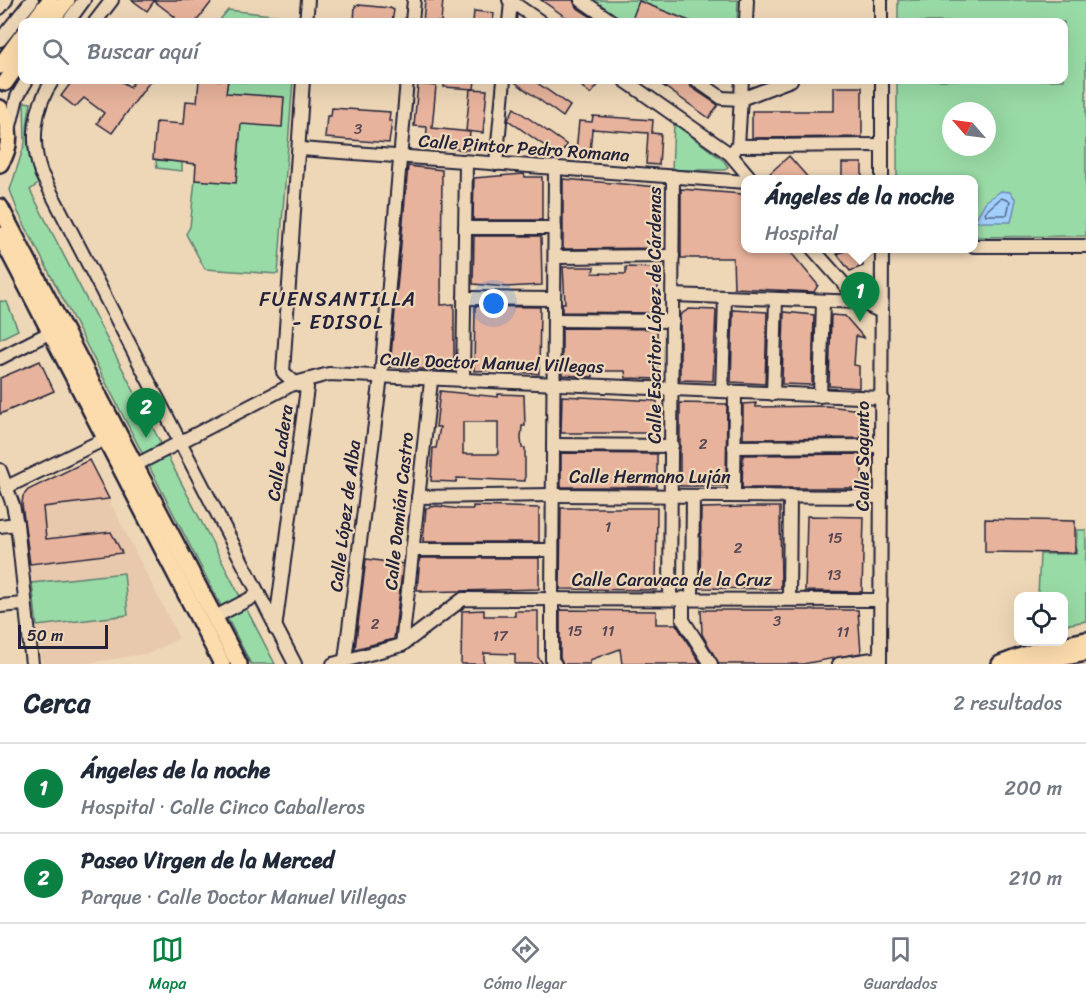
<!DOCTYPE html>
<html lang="es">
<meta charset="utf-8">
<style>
:root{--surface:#fff;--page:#f6f6f7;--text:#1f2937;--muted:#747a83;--line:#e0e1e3;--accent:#0b8043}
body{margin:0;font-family:Sriracha,sans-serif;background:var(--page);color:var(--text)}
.controls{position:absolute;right:18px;bottom:18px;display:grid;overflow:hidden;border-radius:12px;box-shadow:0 6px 24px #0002}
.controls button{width:54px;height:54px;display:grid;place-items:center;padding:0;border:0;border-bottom:2px solid var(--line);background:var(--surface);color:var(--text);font:30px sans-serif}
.compass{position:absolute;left:942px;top:102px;width:54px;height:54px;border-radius:50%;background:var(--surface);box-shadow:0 6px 24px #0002;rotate:298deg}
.scale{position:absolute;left:18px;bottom:15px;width:90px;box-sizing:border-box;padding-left:6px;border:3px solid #22223b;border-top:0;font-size:16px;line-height:21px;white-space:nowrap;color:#22223b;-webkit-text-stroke:4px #eed7b7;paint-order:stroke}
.you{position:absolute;left:494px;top:304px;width:21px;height:21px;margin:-15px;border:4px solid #fff;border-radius:50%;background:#1a73e8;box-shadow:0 0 0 9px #1a73e833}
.badge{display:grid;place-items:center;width:39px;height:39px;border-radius:50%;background:var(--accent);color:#fff;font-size:20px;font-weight:700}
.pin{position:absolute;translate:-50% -50px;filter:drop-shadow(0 2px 3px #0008)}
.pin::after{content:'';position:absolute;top:32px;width:21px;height:18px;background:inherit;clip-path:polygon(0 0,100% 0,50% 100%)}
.popup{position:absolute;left:741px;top:175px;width:237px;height:78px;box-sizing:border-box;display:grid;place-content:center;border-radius:12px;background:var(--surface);filter:drop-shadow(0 2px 4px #0005);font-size:20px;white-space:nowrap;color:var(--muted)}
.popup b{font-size:22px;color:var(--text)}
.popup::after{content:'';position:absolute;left:50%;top:100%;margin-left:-12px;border:12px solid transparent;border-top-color:var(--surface)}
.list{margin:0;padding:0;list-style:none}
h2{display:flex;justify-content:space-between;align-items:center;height:78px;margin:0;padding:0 24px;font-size:26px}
h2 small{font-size:20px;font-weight:400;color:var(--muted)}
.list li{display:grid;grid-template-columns:39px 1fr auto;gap:18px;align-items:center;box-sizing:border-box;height:90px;padding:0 24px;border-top:2px solid var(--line)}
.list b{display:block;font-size:22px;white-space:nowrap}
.list p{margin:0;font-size:20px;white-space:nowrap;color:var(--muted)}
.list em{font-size:20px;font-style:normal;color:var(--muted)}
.icon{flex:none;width:33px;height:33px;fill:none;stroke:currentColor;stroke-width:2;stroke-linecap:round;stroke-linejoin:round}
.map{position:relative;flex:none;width:1086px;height:664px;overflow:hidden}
.search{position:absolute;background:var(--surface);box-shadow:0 6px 24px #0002;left:18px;right:18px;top:18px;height:66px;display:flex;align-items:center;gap:15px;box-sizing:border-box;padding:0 21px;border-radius:12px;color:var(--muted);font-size:22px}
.sheet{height:258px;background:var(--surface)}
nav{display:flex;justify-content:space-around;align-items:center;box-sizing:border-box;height:84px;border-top:2px solid var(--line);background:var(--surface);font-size:16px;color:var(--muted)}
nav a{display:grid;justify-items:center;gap:3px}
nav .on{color:var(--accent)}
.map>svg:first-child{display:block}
</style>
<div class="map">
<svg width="1086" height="664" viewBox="0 0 1086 664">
<rect width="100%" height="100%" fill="#eed7b7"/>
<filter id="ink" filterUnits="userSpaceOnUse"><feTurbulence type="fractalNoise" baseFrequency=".0167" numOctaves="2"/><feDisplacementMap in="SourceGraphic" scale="12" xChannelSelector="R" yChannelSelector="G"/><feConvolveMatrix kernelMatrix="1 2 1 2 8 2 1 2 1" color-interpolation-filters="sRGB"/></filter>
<g filter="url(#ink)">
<path fill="#e8c9ad" d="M89,460L179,638L150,653L82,664H42L22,504L23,496L28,490Z"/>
<g fill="#99dba6" stroke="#5e7e70" stroke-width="1.5" fill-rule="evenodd">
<path d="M584,0H738L737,22H680L642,8L630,22H616Z"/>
<path d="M898,0H1086V236L974,237V180H897V80H1064V22H898ZM951,111H987V147H951Z"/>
<path d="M228,10L298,18V22H218Z"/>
<path d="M228,80L243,82L244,80H293L278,274L205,269L186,234L190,227L195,180L226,93Z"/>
<path d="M24,102L31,103C24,133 27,156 38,184L30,190L275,664H251L18,212L10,190L25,143Z"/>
<path d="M674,123L724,161L728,167L725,170H672Z"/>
<path d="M156,160L182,162V171L157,168Z"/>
<path d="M0,301L7,302L18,330L0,339Z"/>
<path d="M1077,530H1086V621L1064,625V596H1038L1040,554H1076Z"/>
<path d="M124,573L128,615L37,626L32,583Z"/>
</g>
<path fill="#a1cffc" stroke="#6e8aaf" stroke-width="1.5" d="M1001,191L1010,192L1016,200L1011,222H974L986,201Z"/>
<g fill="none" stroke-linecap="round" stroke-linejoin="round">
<path stroke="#556788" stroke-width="1.5" d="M1001,198L1010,201L1007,215H986L985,212Z"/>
</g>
<g fill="#e8b39c" stroke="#22223b" stroke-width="1.5" fill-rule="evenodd">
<path d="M132,0H213L196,22H171L175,17L154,1L147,11Z"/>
<path d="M425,0H443L441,22H423Z"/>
<path d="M541,0H573L576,7L599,22H573Z"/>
<path d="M639,1L692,22H631Z"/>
<path d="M359,5L390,8L394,10L392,22H354L355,6Z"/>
<path d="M474,11L494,13L493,22H473Z"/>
<path d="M73,80H119L130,87L135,80H151L112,133L97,123L104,113L84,98L75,107L61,96Z"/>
<path d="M199,80H228L226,93L284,97L282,127L241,124L236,183L195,180L196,164L153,159L156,122L184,124L186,101L197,102Z"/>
<path d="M444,80H475L474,89L444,87Z"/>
<path d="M512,80H533L570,106L563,117Z"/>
<path d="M583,80H602L591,94L582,87Z"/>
<path d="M655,80H688L691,87L718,105L709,118Z"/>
<path d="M418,84L436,86L432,128L470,132L468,150L426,146L427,127L414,126Z"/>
<path d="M834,87H862V137L752,138V111H834Z"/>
<path d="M470,89L487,90L483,133L466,131Z"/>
<path d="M332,108L390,112L389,121H392L389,143L325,138L327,116H331Z"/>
<path d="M514,108L567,145L559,156L508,120Z"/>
<path d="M593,116L653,120L652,133L661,134L659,165L646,164L648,133L592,129L590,153L576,152L579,121L592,122Z"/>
<path d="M789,156L810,180H773L769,174Z"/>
<rect x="842" y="163" width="20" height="17"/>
<path d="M408,166L442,170L441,305L454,304V371L390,367Z"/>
<path d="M524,174L525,177H542V220H473L474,178Z"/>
<path d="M563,179L659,187V248L563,249Z"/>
<path d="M681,189L742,194L746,199V249H788L818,285L814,292L734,288L733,258H681Z"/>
<path d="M474,236H541L542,285L506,287L473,284Z"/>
<path d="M849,249H862L863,266L850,271L837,254Z"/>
<path d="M563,267H594L593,273L626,274V267L658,268V313L562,312V303H565Z"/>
<path d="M475,306L540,307L539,374L518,372V369L474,371Z"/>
<path d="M689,309L716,310L713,381L680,380V315Z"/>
<path d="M733,310L767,312L765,384L731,382Z"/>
<path d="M784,312L814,315L812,385L782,384Z"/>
<path d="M831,315L845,316L864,338L856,336L854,365L859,366V388L829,386Z"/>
<path d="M562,328L657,329L658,379L626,378L625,371H593V377L562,375Z"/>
<path d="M40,361L54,391L0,414V378Z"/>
<path d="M440,391L498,397V394L524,395L525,426H522L521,438L522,448H525V481L457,478L456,482L431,481L433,448H436L440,427H436ZM463,422H498V454H463Z"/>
<path d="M562,396L657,401L656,433H561Z"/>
<path d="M680,403L727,404L726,486H680Z"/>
<path d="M756,403V407L827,406L861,410V438L743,439V404Z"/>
<path d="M561,453L657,454V487H561Z"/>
<path d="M862,454V488H742L743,455Z"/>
<path d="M89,460L109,499L43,507L46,539L111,532L122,553L30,564L22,504L23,496L28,490Z"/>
<path d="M437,506L459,509H473V506L539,508V542H423L426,508Z"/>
<path d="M748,507H780L781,589L700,588L701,508Z"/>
<path d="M561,508H657L656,590L560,589Z"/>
<path d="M807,516L864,517L862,592L805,591Z"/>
<path d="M985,519L1075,521V553L985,552Z"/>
<path d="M420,558H539V589L421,592L422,590H417Z"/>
<path d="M366,559L403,564L394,639L355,649Z"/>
<path d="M484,610V616H515V611H538V657L543,664H515V654L484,653V664H461L462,611Z"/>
<path d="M560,610L656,611V624H676L701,664H622L620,649L590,660V664H563L560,657Z"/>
<path d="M701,610H858L861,653L803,664H719L702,634Z"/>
</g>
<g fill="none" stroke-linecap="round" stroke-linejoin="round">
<defs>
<g id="minor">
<path d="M509,0L541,22"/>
<path d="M581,0L613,22"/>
<path d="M881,0V22"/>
<path d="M0,8L6,0"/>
<path d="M68,22L84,0"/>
<path d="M95,22L112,0"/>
<path d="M306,22L308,0"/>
<path d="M412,22L414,0"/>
<path d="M509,22L511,2"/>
<path d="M746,22L747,0"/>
<path d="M0,40L32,0"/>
<path d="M53,80C34,107 30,141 41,173L295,664"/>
<path d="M624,80L730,154L752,180"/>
<path d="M696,80L722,98L741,99L791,80"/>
<path d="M9,130L17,97L27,80"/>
<path d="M738,146L881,145"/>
<path d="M300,149L746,182"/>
<path d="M733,151L738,146L742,80"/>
<path d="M496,164L504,80"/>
<path d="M882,180V80"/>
<path d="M465,228H555"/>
<path d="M974,246H1086"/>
<path d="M812,248L860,302L882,312"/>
<path d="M555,257L673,256"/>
<path d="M673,295L860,302"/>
<path d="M464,298L554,299"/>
<path d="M554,320L673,321"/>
<path d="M0,358L51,332"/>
<path d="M463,381L466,162"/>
<path d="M722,391L725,298"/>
<path d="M773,394L776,300"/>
<path d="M820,396L823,302"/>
<path d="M553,445L672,446"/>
<path d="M734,447L881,446"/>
<path d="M128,469L295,383L329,374L882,398"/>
<path d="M0,470L13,505L17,524L32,664"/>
<path d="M7,487L111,436"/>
<path d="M734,496L735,392"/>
<path d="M418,497L552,495L881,497"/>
<path d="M0,526L17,524"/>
<path d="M412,550H552"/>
<path d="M670,598L673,176"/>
<path d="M683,598V620L711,664"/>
<path d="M692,598L693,496"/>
<path d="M789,598L790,496"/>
<path d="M0,606L24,604"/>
<path d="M215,617L259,594"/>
<path d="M275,629L307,388L295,383L283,372L303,80"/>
<path d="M402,645L431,381"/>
<path d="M345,660L381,376L407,80"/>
<path d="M333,664L402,645L463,599L881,600"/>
<path d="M555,664L552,660V598L555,167"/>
<path d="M839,664L880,658"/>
<path d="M880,664L882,248"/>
</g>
<g id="major">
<path d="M33,22L50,0"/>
<path d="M50,22L67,0"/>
<path d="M0,66L22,36"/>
<path d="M5,83L22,59"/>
<path d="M0,108C11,125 12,147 0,164"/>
<path d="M0,207L239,664"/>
<path d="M0,235L222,664"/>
<path d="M1000,664L1035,651L1086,640"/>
<path d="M1031,664L1086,653"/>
</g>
</defs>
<use href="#minor" stroke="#22223b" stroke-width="16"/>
<use href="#major" stroke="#22223b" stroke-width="20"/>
<use href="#minor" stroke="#eed7b7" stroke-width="12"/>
<use href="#major" stroke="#fcdcac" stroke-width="15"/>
</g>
</g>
<g text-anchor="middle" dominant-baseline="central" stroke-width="4.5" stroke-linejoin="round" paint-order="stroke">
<g font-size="15" fill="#544653">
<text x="358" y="129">3</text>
<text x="703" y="444">2</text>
<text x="608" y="527">1</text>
<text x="835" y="538">15</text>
<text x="738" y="548">2</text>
<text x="834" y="575">13</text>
<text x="777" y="621">3</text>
<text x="375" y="624">2</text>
<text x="575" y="631">15</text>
<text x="608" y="631">11</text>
<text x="843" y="632">11</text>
<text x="500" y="636">17</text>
</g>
<g font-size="18" fill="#22223b" stroke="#eed7b7">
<text transform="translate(524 148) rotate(4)">Calle Pintor Pedro Romana</text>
<text transform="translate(655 315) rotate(-90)">Calle Escritor López de Cárdenas</text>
<text transform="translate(492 363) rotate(2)">Calle Doctor Manuel Villegas</text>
<text transform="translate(280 453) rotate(-82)">Calle Ladera</text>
<text transform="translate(863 456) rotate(-90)">Calle Sagunto</text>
<text x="650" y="477">Calle Hermano Luján</text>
<text transform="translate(399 511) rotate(-84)">Calle Damián Castro</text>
<text transform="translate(345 516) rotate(-83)">Calle López de Alba</text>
<text x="672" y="580">Calle Caravaca de la Cruz</text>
</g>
<g font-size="20" letter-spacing="1.5" fill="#22223b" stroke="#eed7b7">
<text x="338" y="299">FUENSANTILLA<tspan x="338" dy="23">- EDISOL</tspan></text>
</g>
</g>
</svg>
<div class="controls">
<button><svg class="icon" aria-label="locate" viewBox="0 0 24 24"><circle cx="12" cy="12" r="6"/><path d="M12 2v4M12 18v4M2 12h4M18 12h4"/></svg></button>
</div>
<svg class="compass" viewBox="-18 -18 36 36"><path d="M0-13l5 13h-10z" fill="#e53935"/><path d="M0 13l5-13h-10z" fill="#747a83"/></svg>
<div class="scale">50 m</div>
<div class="you"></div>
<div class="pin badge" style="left:860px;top:322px">1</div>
<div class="popup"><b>Ángeles de la noche</b>Hospital</div>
<div class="pin badge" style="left:146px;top:438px">2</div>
<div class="search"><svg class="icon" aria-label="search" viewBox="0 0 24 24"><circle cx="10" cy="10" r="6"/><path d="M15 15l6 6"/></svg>Buscar aquí</div>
</div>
<section class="sheet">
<h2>Cerca<small>2 resultados</small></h2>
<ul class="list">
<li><span class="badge">1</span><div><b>Ángeles de la noche</b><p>Hospital · Calle Cinco Caballeros</p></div><em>200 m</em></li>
<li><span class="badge">2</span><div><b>Paseo Virgen de la Merced</b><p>Parque · Calle Doctor Manuel Villegas</p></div><em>210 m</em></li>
</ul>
</section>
<nav>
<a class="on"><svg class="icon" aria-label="map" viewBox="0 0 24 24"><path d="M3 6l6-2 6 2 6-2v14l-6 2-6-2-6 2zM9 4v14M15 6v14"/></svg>Mapa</a>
<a><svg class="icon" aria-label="directions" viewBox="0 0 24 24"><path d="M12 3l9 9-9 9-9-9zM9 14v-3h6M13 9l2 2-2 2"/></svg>Cómo llegar</a>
<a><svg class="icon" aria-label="saved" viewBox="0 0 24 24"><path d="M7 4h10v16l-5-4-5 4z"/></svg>Guardados</a>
</nav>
